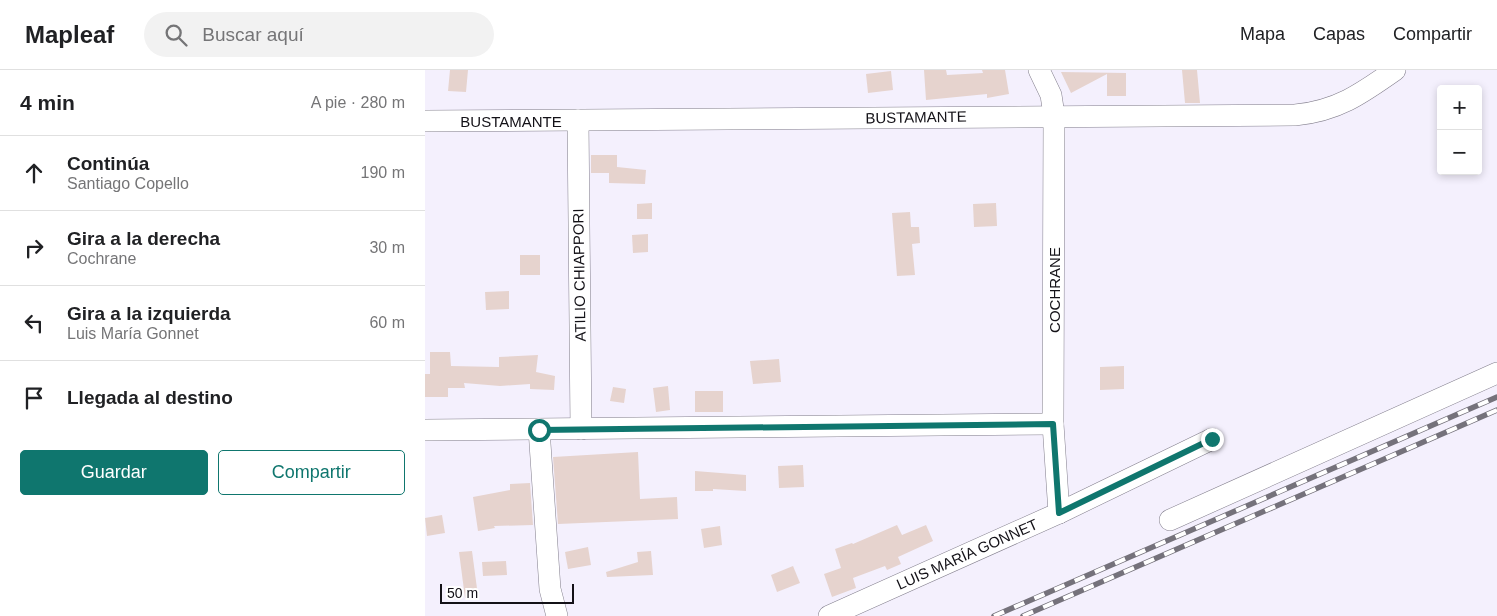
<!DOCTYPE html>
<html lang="es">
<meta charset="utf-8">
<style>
:root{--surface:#fff;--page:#f2f2f2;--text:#202124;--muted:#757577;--line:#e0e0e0;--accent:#0f766e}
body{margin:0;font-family:Helvetica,sans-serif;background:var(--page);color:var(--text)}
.controls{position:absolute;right:15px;top:15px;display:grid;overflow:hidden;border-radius:5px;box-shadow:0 2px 8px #0003}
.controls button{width:45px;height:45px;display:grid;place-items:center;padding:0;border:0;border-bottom:1px solid var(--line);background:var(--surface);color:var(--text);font:25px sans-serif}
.scale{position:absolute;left:15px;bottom:12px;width:134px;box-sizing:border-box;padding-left:5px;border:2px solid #131117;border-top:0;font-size:14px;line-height:18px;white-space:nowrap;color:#131117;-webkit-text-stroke:4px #fff;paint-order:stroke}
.stop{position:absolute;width:15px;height:15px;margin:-11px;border:4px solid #0f766e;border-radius:50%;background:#fff}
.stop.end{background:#0f766e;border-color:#fff;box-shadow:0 1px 5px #0008}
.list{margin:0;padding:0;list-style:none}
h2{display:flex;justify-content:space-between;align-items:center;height:65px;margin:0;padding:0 20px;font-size:21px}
h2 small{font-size:16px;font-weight:400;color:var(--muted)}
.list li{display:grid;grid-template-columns:32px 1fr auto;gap:15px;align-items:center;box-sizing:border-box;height:75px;padding:0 20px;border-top:1px solid var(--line)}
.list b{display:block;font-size:19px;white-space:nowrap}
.list p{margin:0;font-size:16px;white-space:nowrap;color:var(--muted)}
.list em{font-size:16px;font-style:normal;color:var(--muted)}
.actions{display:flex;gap:10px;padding:15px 20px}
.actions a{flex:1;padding:11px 0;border:1px solid var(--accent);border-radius:5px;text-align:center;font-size:18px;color:var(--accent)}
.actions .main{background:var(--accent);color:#fff}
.icon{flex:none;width:28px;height:28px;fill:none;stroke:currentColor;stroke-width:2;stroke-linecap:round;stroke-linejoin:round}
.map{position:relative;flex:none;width:1072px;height:546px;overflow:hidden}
header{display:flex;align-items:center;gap:30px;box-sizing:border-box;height:70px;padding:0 25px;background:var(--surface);border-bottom:1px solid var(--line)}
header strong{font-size:24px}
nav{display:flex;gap:28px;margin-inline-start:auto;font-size:18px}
.search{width:350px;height:45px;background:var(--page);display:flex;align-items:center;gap:12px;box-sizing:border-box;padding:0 18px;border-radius:28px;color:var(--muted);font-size:19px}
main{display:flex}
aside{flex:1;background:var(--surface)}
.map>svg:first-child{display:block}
</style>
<header>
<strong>Mapleaf</strong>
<div class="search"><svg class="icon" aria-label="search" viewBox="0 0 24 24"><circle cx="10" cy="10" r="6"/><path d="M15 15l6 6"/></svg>Buscar aquí</div>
<nav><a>Mapa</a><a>Capas</a><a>Compartir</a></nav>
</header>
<main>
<aside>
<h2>4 min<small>A pie · 280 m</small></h2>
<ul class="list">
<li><svg class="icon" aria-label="ahead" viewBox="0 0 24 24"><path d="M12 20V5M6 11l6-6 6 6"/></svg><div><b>Continúa</b><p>Santiago Copello</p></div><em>190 m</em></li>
<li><svg class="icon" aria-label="right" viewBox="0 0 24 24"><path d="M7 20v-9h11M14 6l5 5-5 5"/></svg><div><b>Gira a la derecha</b><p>Cochrane</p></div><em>30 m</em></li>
<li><svg class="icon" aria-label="left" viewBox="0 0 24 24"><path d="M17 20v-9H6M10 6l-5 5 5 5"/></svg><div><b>Gira a la izquierda</b><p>Luis María Gonnet</p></div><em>60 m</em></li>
<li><svg class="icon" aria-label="arrive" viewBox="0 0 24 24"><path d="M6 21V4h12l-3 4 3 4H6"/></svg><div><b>Llegada al destino</b></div></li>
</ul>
<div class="actions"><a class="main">Guardar</a><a>Compartir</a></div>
</aside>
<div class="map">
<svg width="1072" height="546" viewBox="0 0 1072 546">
<rect width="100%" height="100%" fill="#f4f0fd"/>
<g fill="#e6d3ce">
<path d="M25,0H43L41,22L23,21Z"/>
<path d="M499,0H521L522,5L558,3L557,0H580L584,24L562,28V24L501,30Z"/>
<path d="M757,0H772L775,33H760Z"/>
<path d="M466,1L468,20L443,23L441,4Z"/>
<path d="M636,2L701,3V26H682V4L646,23Z"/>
<path d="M166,85H192V97L221,100L220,114L184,113V103H166Z"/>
<path d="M227,133V149H212V134Z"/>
<path d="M571,133L572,156L549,157L548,134Z"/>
<path d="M485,142L486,157H494L495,173L487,174L490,205L472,206L467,143Z"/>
<path d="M223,164V182L208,183L207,165Z"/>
<rect x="95" y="185" width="20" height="20"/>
<path d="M84,221V239L61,240L60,222Z"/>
<path d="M5,282H25L26,296L74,297V287L113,285L111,302L130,306L129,320L105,319V314L75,316L39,313L40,318H23V327H0V304H5Z"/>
<path d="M354,289L356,312L328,314L325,291Z"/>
<path d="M699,296V319L675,320V297Z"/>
<path d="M243,316L245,340L231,342L228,318Z"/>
<path d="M188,317L201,319L199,333L185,331Z"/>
<rect x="270" y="321" width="28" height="21"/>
<path d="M213,382L215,429L252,427L253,449L133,454L128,387Z"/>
<path d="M378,395L379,417L354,418L353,396Z"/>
<path d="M270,401L321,405V421L288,419V421H270Z"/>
<path d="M105,413L108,455L69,456L70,458L53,461L48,427L85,420V414Z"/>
<path d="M17,445L20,463L2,466L0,448Z"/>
<path d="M472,455L477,465L501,455L508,471L473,487L476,494L462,500L460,496L428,508L431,518L407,527L399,504L416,498L410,479L427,473L428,474Z"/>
<path d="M295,456L297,475L279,478L276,459Z"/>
<path d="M163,477L166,495L143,499L140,482Z"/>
<path d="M47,481L53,526L40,528L34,482Z"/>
<path d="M226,481L228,505L182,507L181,502L213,492L212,482Z"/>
<path d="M81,491L82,505L58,506L57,492Z"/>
<path d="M368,496L375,513L352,522L346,505Z"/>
</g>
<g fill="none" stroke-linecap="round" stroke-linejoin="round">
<defs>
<g id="street">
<path d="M614,0L626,25L629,45L628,354L634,443"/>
<path d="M153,50L156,359"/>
<path d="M0,51L870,45C912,41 936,24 970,0"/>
<path d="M114,359L125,519L132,546"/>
<path d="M0,360L628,354"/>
<path d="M745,450L1072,303"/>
<path d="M404,546L634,443L787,369"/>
</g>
</defs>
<use href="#street" stroke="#827e8c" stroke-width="22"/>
<use href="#street" stroke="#fff" stroke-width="21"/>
<defs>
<g id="rail">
<path d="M569,546L1072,327"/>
<path d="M598,546L1072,340"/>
</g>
</defs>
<use href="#rail" stroke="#75727b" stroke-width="5.5"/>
<use href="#rail" stroke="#fff" stroke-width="4" stroke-dasharray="11" stroke-linecap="butt"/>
</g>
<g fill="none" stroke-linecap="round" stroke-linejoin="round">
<path stroke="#0f766e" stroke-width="6" d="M114,360L628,354L634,443L787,369"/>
</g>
<g text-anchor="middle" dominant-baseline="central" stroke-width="4.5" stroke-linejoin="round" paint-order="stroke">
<g font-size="15" fill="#131117" stroke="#fff">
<text transform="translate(491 47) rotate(-1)">BUSTAMANTE</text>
<text x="86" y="51">BUSTAMANTE</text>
<text transform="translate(154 205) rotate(-91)">ATILIO CHIAPPORI</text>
<text transform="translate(629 220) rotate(-90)">COCHRANE</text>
<text transform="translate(542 484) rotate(-24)">LUIS MARÍA GONNET</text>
</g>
</g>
</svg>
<div class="controls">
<button>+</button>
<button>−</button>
</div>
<div class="scale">50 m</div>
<div class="stop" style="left:114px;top:360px"></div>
<div class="stop end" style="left:787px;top:369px"></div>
</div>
</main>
